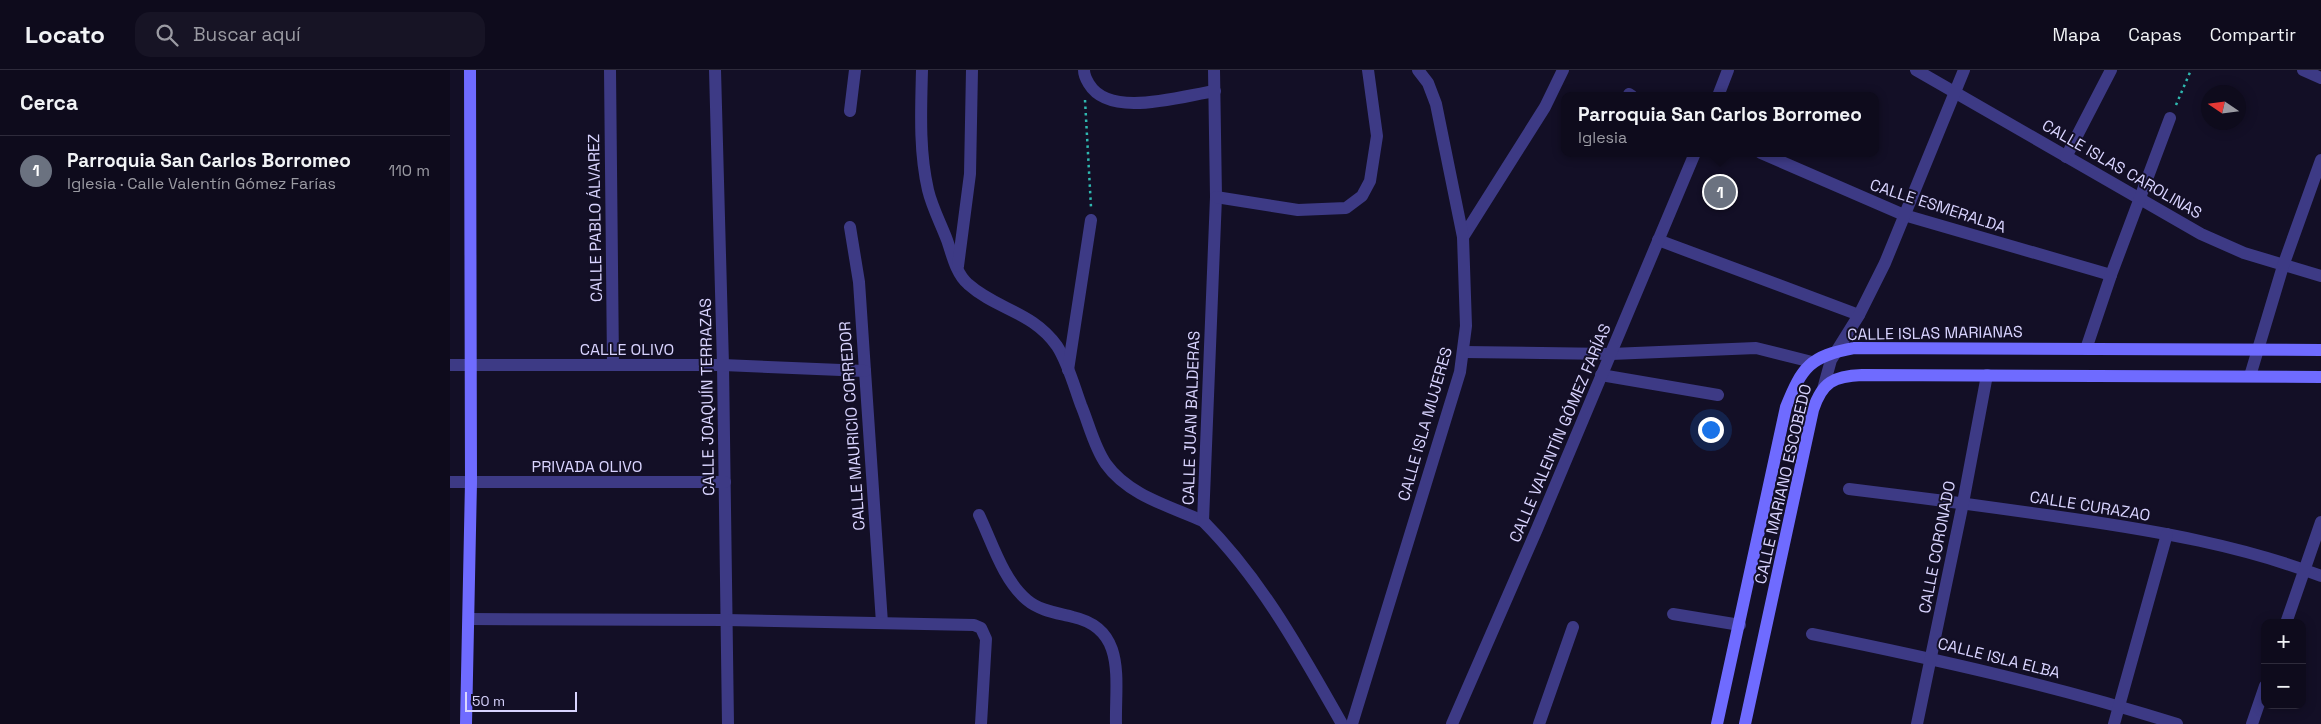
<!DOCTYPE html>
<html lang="es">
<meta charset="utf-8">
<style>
:root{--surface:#0e0b1c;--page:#171425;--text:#f1f3f6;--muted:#9b9ba3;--line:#2e2b3b;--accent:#8c9099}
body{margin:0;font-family:"Space Grotesk",sans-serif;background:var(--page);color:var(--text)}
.controls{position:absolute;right:15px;bottom:15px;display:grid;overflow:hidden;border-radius:10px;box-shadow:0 2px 12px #0003}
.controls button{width:45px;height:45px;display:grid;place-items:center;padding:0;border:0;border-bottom:1px solid var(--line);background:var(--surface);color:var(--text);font:25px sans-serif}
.compass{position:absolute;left:1751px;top:15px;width:45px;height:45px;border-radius:50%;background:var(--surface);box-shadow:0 2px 12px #0003;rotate:283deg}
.scale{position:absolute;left:15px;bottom:12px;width:112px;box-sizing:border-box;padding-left:5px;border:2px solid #d9d4ff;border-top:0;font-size:14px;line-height:18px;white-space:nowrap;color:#d9d4ff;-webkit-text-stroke:4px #130f26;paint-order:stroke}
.you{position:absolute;left:1260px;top:359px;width:18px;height:18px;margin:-12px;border:4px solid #fff;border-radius:50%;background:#1a73e8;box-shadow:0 0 0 8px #1a73e833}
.badge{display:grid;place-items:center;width:32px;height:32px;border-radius:50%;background:var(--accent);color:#fff;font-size:16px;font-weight:700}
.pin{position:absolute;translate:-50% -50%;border:2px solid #fff;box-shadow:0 1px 5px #0006}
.popup{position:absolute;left:1111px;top:22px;width:318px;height:65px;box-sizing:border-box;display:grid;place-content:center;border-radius:10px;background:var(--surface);filter:drop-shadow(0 1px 4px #0005);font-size:16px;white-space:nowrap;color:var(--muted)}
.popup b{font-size:19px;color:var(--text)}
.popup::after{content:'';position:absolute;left:50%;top:100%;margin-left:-10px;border:10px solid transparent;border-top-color:var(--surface)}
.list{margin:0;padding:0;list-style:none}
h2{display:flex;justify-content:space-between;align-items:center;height:65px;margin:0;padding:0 20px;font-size:21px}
h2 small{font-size:16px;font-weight:400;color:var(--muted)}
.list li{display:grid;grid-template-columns:32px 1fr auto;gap:15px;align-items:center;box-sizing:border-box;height:70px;padding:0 20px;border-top:1px solid var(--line)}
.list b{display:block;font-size:19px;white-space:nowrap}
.list p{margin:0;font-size:16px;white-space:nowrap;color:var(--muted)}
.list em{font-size:16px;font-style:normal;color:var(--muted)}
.icon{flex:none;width:28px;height:28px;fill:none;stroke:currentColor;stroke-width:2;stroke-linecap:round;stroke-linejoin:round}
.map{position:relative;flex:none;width:1871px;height:654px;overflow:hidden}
header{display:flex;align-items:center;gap:30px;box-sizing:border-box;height:70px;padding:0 25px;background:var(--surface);border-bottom:1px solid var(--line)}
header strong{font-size:24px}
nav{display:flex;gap:28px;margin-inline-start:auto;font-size:18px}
.search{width:350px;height:45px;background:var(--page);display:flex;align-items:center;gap:12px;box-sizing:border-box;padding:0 18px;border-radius:15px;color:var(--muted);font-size:19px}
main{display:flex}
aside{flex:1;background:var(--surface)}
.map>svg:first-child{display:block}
</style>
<header>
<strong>Locato</strong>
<div class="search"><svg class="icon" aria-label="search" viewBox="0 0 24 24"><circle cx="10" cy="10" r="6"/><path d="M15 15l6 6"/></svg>Buscar aquí</div>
<nav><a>Mapa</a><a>Capas</a><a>Compartir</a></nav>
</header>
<main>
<aside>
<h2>Cerca<small></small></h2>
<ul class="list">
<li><span class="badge" style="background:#6b7280">1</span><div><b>Parroquia San Carlos Borromeo</b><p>Iglesia · Calle Valentín Gómez Farías</p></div><em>110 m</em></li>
</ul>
</aside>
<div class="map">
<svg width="1871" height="654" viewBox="0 0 1871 654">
<rect width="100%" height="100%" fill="#130f26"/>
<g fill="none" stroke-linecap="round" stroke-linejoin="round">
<g stroke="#2fb8b0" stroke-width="2.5" stroke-dasharray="2.5 4" stroke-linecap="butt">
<path d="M635,30L641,137"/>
<path d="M1726,35L1741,0"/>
</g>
<g stroke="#3d3a85" stroke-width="12">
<path d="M160,0L163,295"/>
<path d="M265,0L273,295L278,654"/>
<path d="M472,0C471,40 469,81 478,120C482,137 491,154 497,170C502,184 506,204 518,214C547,240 582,241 607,276C618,293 624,316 631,335C639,354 644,377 656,394C678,425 719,436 753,451"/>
<path d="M634,0C634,6 636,9 639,14C660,49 731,26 765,21"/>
<path d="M764,0L766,127L753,451C812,510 851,582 892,654"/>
<path d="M1466,0L1751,164L1794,183L1871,206"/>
<path d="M1853,0L1871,8"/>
<path d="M1179,24L1182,26"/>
<path d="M1268,26L1278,0"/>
<path d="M400,41L405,0"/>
<path d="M1311,83L1454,145L1661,205"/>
<path d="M1616,87L1661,0"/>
<path d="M766,127L848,140L896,138L912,126L920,111L927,66L918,0"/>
<path d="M400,157L409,212L432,553"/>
<path d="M1013,167L1095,37L1113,0"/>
<path d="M1208,170L1409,245"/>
<path d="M508,196L520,104L522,0"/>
<path d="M1636,279L1661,205L1720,48"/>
<path d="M1014,282L1161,284L1306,278L1362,292"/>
<path d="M0,295H273L415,301"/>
<path d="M618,300L641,150"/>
<path d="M1151,305L1268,325"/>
<path d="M1800,306L1833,196L1871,90"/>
<path d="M1373,319L1381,290L1409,245L1435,193L1514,0"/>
<path d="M0,412H275"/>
<path d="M1399,419C1474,428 1549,438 1624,449C1707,461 1793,476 1871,506"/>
<path d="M529,445C542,472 553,510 577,530C590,541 608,543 623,547C677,559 665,610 666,654"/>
<path d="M1223,544L1290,555"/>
<path d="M19,549L276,550L524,555L531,558L536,569L531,654"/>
<path d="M1836,553L1871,452"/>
<path d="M1362,564C1485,589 1607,616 1727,654"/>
<path d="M902,654L1010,302L1016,256L1013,167L986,34L978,13L968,0"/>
<path d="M1002,654L1087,459L1245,83"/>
<path d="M1089,654L1123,557"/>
<path d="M1467,654L1513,433L1537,305"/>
<path d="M1664,654L1717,464"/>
<path d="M1802,654L1815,616"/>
</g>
<g stroke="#6f6bff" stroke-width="12">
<path d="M16,654L21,412L20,0"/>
<path d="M1267,654L1336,337C1352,297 1360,286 1404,278L1871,280"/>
<path d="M1295,654L1363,340C1372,312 1384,306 1412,305L1871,307"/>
</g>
</g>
<g text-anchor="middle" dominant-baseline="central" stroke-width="4" stroke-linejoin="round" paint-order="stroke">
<g font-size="16" fill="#d9d4ff" stroke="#130f26">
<text transform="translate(1672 99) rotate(30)">CALLE ISLAS CAROLINAS</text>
<text transform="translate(1488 136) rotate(18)">CALLE ESMERALDA</text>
<text transform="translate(145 148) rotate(-91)">CALLE PABLO ÁLVAREZ</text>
<text transform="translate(1485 263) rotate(-1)">CALLE ISLAS MARIANAS</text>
<text x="177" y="279">CALLE OLIVO</text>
<text transform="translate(257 327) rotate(-91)">CALLE JOAQUÍN TERRAZAS</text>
<text transform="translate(741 348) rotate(-88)">CALLE JUAN BALDERAS</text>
<text transform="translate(975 354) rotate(-74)">CALLE ISLA MUJERES</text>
<text transform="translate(402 356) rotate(-94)">CALLE MAURICIO CORREDOR</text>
<text transform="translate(1110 363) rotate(-67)">CALLE VALENTÍN GÓMEZ FARÍAS</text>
<text x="137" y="396">PRIVADA OLIVO</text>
<text transform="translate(1333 414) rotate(-77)">CALLE MARIANO ESCOBEDO</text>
<text transform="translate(1640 436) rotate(9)">CALLE CURAZAO</text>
<text transform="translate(1487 477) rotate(-79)">CALLE CORONADO</text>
<text transform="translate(1549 588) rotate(14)">CALLE ISLA ELBA</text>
</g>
</g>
</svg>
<div class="controls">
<button>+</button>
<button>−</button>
</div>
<svg class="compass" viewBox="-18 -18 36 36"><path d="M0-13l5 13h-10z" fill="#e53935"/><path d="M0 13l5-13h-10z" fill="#9b9ba3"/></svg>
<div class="scale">50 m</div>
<div class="you"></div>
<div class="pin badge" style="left:1270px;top:122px;background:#6b7280">1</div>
<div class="popup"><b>Parroquia San Carlos Borromeo</b>Iglesia</div>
</div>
</main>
